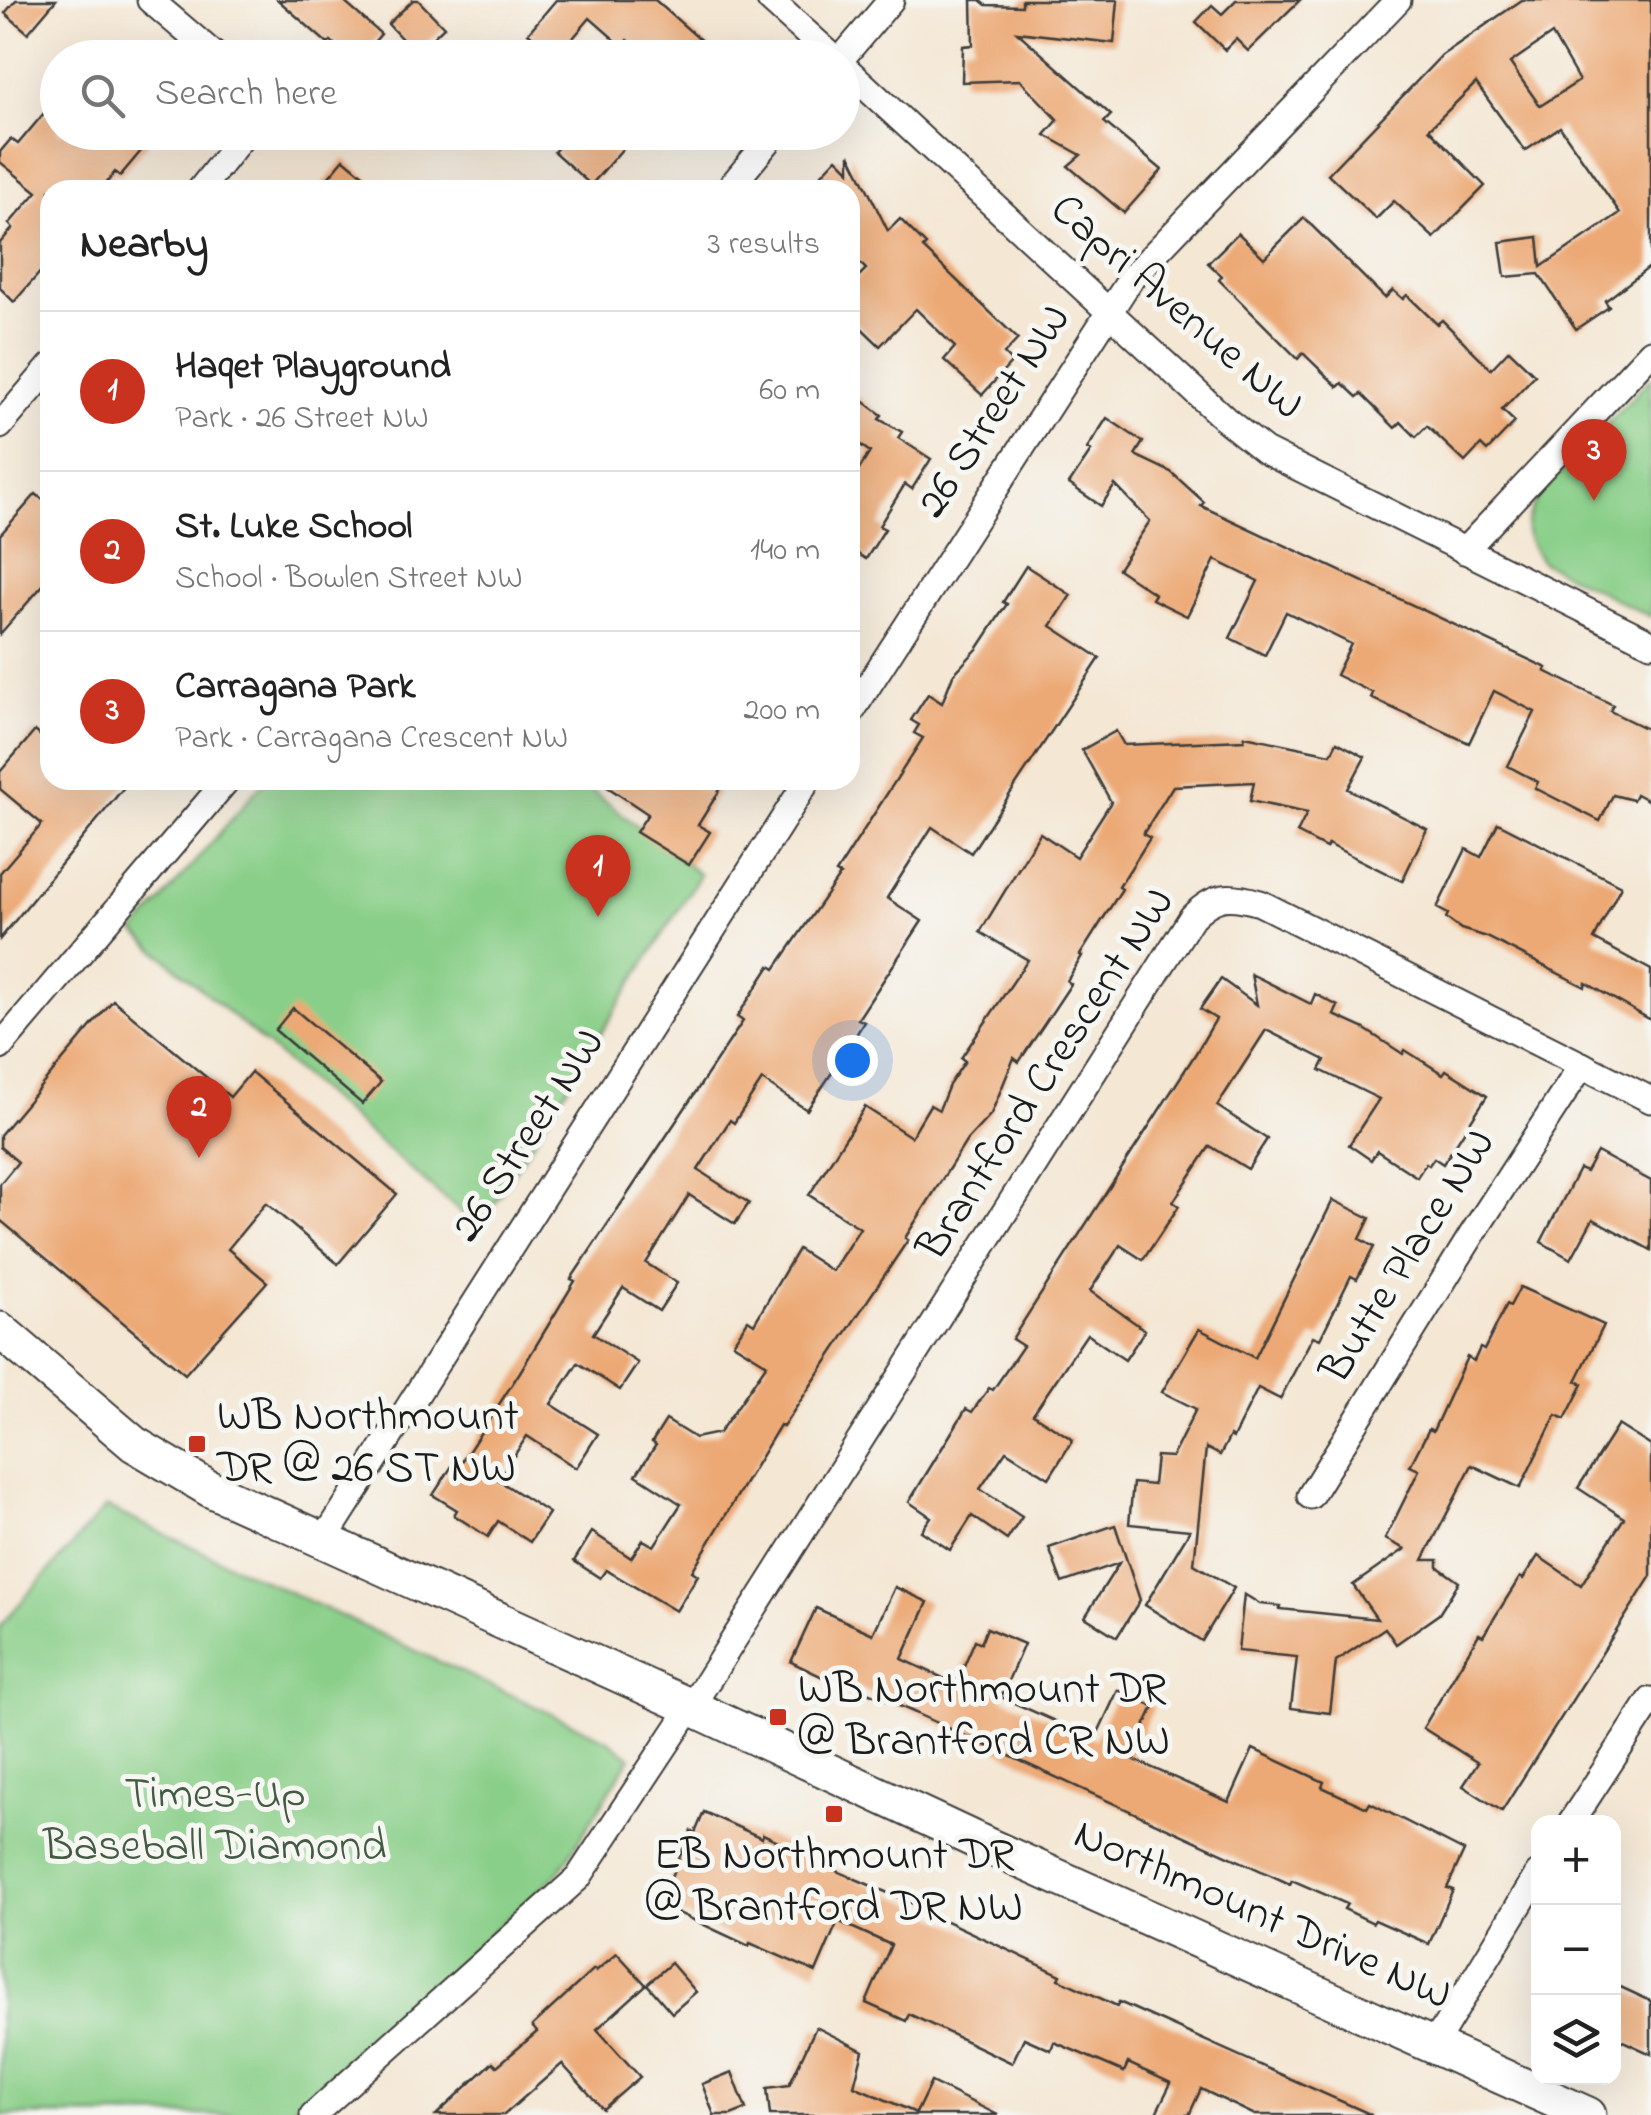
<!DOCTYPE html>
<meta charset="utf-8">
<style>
:root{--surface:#fff;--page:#f2f2f2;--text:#222;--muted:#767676;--line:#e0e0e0;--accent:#c8321e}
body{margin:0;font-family:"Indie Flower",sans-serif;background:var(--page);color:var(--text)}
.controls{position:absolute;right:30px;bottom:30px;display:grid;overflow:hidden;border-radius:20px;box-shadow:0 10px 40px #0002}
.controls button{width:90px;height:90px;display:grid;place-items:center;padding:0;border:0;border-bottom:2px solid var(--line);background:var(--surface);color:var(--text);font:50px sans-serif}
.you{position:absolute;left:852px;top:1060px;width:35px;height:35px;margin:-25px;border:8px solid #fff;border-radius:50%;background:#1a73e8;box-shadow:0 0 0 15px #1a73e833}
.badge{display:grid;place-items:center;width:65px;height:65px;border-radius:50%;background:var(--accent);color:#fff;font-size:32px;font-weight:700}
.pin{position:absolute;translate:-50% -82px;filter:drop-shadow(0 2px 5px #0008)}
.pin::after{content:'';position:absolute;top:52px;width:35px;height:30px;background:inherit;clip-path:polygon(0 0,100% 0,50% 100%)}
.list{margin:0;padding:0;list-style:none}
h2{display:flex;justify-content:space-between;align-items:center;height:130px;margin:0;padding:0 40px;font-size:42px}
h2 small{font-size:32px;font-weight:400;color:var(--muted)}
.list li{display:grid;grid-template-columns:65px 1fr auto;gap:30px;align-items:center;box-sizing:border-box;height:160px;padding:0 40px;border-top:2px solid var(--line)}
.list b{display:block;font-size:38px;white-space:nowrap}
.list p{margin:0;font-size:32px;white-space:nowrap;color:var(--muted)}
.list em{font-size:32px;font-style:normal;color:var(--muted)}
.icon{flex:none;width:55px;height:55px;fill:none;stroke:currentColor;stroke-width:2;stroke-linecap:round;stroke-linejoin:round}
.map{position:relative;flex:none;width:1651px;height:2115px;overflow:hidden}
.search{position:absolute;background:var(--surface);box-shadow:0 10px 40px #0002;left:40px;top:40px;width:820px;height:110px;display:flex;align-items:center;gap:25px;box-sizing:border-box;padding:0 35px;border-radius:55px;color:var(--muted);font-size:38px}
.panel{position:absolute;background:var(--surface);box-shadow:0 10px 40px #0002;left:40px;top:180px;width:820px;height:610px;border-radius:30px}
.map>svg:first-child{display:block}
</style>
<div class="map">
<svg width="1651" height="2115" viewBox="0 0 1651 2115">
<rect width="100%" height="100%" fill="#f6f6f2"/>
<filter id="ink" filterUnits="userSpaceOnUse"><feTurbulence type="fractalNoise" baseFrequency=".01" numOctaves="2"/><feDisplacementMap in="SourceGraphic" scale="20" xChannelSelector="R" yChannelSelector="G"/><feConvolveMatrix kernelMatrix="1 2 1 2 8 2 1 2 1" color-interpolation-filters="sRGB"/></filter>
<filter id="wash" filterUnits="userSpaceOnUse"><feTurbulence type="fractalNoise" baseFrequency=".0048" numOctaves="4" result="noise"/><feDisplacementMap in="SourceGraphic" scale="40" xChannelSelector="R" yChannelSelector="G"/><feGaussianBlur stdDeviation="2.25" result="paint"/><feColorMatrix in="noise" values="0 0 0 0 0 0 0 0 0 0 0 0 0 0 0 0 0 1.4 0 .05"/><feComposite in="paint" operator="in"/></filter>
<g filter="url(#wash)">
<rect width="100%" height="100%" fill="#f4e7d4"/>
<g fill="#8acf89" stroke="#537652" stroke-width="2.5">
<path d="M1651,378V617L1542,562C1520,534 1523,519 1543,491Z"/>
<path d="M265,780H578L700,875L479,1228L135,932Z"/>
<path d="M106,1507L608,1740L631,1757L558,1874L284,2115H0V1626Z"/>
</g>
<g id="blocks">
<g fill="#eca975" fill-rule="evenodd">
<path d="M16,0H56L28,33L5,13Z"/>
<path d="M278,0H342L381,34L360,58H350L331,41L328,44Z"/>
<path d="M413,0H418L444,27L416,54L388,24Z"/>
<path d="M556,0H655L721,58H648L628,40L623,47L590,18L557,57L528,33Z"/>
<path d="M972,0H980L986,5L1022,6V0H1118L1114,43L1017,32L1111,115L1104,122L1162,170L1124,213L1068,166L1081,155L1045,135L1058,120L1020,80L962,82L963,46L973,45Z"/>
<path d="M1236,0H1300L1248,51L1236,39L1225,50L1196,22L1212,5L1222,14Z"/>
<path d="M1522,0H1651V266L1605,301L1609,307L1576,329L1539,274L1505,277L1500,242L1538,237L1541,267L1620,213L1560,127L1525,151L1476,83L1429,129L1485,186L1434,238L1394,201L1376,219L1328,174L1442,55ZM1552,34L1579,81L1540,106L1510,63Z"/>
<path d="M45,112L58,122V132H157L120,176L115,172L101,190H50V261L14,302L0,288V243L13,228L9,224L37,192L0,162V152L11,139L18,144Z"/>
<path d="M571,132H637L591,185L554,152Z"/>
<path d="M850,154L888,231L900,219L926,245L923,248L1018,339L1004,354L1012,362L982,395L944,360L955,347L916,309L880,346L850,317V285L866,269L850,253V190H807L837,158L850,171Z"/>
<path d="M344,159L381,190H318Z"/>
<path d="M1304,218L1385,298L1393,290L1403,299L1407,295L1437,324L1442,320L1491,369L1509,350L1535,375L1502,410L1515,422L1487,451L1481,445L1465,462L1427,426L1416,437L1401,422L1395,428L1361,394L1357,397L1342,383L1338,387L1303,353L1298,359L1219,280L1222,276L1208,263L1238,233L1264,258Z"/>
<path d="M850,391L882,415L879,419L902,432L898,438L931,459L912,489L905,484L879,526L885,529L866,559L850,549V484L870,452L850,437Z"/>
<path d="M1107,418L1143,442L1135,455L1171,472L1204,502L1201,506L1547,668L1545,671L1613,705L1610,711L1651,731V802L1636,794L1633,800L1613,795L1600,821L1535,788L1538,782L1508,766L1535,712L1494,691L1469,743L1371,698L1373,693L1336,675L1351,644L1286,612L1265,655L1230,638L1258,581L1215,560L1187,616L1152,599L1155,594L1118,569L1150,521L1115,485L1101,506L1069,484L1091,451L1087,449Z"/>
<path d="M36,494L50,506V577L0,634V535Z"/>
<path d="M1026,566L1071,595L1051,626L1100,658L971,853L932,827L887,898L922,921L858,1019L864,1022L843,1056L807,1110L762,1080L734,1123L730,1120L698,1170L749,1203L735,1224L689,1195L646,1263L677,1283L659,1311L623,1288L593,1334L638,1363L620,1390L578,1363L551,1404L598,1434L576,1468L527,1436L498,1480L549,1513L530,1542L498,1521L488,1537L454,1515L457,1510L433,1495L456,1460L461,1463L520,1372L575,1281L571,1279L743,1021L737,1017L770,966L775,969L840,875L836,873L923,738L914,733L919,725L911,720L928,694L942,703L953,675L978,648L1007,604L1003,602Z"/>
<path d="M35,731L50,744V780H130L0,939V873L42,824L0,789V772Z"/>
<path d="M1116,731L1124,745L1244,740L1245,736L1331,754L1337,742L1365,757L1348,789L1427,829L1402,881L1328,844L1326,848L1297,833L1307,813L1250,801L1254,782L1173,786L1143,834L1150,838L1119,887L1122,889L1080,955L1082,956L1067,981L1071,984L1019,1062L1014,1058L991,1114L967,1140L905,1238L908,1240L783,1427L780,1425L692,1571L698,1575L676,1611L606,1570L600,1578L574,1561L592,1532L631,1558L643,1540L654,1546L681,1504L636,1475L656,1445L652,1442L666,1420L695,1438L719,1433L767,1364L733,1343L748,1320L754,1324L798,1249L832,1271L860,1228L809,1195L865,1107L911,1137L930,1105L939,1110L949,1085L965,1061L961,1058L1028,960L980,932L1040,833L1076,857L1111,802L1082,750Z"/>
<path d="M597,780H726L698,825L710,832L689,865L636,832L648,814Z"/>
<path d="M1498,823L1621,886L1594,939L1651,970V1020L1586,983L1585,987L1487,937L1461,929L1446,918L1448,914L1437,908L1466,849L1481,857Z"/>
<path d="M1251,974L1311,1004L1315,994L1338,1006L1334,1015L1363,1028L1403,1054L1405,1050L1443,1074L1446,1070L1487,1096L1443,1164L1434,1158L1429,1165L1426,1163L1417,1177L1377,1151L1371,1160L1349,1145L1379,1099L1320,1070L1325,1060L1266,1030L1217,1106L1267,1139L1248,1169L1210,1146L1173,1202L1179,1206L1143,1260L1120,1245L1090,1291L1145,1330L1125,1360L1087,1334L1033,1414L1073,1440L1049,1478L1006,1451L980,1489L1022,1517L1007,1540L972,1516L950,1550L921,1531L931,1517L909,1502L966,1409L972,1412L989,1388L993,1390L1023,1346L1012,1339L1196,1053L1216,1019L1200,1009L1221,979L1257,1005Z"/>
<path d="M113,1000L230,1097L251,1072L397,1194L338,1264L266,1203L228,1249L267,1282L185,1374L0,1220V1184L18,1162L0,1147V1135Z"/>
<path d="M293,1008L381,1082L362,1104L275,1030Z"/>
<path d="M1597,1152L1651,1181V1250L1593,1219L1571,1259L1541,1242L1579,1169L1586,1172Z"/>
<path d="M1333,1200L1370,1218L1360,1239L1374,1247L1357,1279L1351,1276L1320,1339L1313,1336L1280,1399L1258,1388L1233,1438L1230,1436L1220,1455L1206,1448L1194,1564L1234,1588L1202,1641L1145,1605L1190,1530L1129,1524L1133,1483L1153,1485L1156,1456L1172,1457L1196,1409L1162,1392L1199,1329L1255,1358Z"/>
<path d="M1520,1287L1604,1325L1576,1381L1583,1384L1565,1419L1556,1415L1520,1488L1472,1465L1423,1560H1438V1567L1459,1582L1439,1614L1396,1644L1385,1628L1336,1661L1330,1713L1291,1708L1297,1657L1238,1651L1244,1594L1260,1604L1281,1606L1280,1609L1377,1619L1353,1585L1405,1549L1385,1539L1419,1470L1410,1466L1429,1429L1433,1431L1467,1357L1474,1361L1480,1348L1484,1350L1507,1304L1510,1306Z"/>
<path d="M1618,1425L1651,1446V1576L1502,1811L1463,1786L1478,1763L1423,1728L1479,1634L1483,1636L1520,1577L1523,1579L1538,1556L1581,1585L1624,1518L1578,1488Z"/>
<path d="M1115,1525L1140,1600L1117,1637L1085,1617L1119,1563L1062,1583L1049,1548Z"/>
<path d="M895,1587L928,1602L902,1659L956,1684L975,1640L981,1643L987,1628L1024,1644L1001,1697L1095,1739L1118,1690L1154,1707L1130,1758L1229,1802L1253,1749L1324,1782L1322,1787L1367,1808L1370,1803L1464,1851L1447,1888L1453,1890L1429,1944L1375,1920L1373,1923L1344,1909L1347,1904L1292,1880L1290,1884L911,1711L833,1677L831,1681L791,1662L816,1608L873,1634Z"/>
<path d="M704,1812L762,1838L763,1834L817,1859L816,1862L930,1911L929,1913L1061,1975L1059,1979L1117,2006L1119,2002L1372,2115H1255L1201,2089L1189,2115H1155L1171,2083L1128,2063L1124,2072L1054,2042L1051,2050L1024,2038L1012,2063L909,2014L906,2021L866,2003L891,1945L838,1921L816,1972L750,1943L749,1946L659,1904L691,1831L695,1833Z"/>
<path d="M617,1953L646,1985L597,2029L640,2077L603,2109L562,2064L504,2115H436L493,2062L497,2066L537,2032L532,2026L594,1969L596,1971Z"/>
<path d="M671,1963L696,1992L672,2013L647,1984Z"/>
<path d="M1614,1984L1651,2001V2054L1614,2037Z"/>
<path d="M816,2027L863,2051L854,2086L916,2113L931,2082L998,2115H770L767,2088L789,2085Z"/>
<path d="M732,2072L746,2109L731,2115H714L702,2084Z"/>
</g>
</g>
</g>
<g filter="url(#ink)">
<use href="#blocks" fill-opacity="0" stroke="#3c3a38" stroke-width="2.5"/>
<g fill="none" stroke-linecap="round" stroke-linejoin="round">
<defs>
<g id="street">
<path d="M150,0L218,58"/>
<path d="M770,0L834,58"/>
<path d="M842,58L891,0"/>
<path d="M842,65L1225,419L1265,451L1651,643"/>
<path d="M200,190L246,132"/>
<path d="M728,190L776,132"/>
<path d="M0,426L50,367"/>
<path d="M1464,551L1651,352"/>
<path d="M850,714L1132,277L1398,0"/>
<path d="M0,1047L227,780"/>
<path d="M1310,1496L1473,1233L1582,1065"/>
<path d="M324,1540L808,780"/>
<path d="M1571,1822L1651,1700"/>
<path d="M1434,2045L1538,1874"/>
<path d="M313,2115L578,1878L691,1707L1192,917C1215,894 1229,894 1260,903L1651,1100"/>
</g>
<path id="secondary" d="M0,1330L134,1444L210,1489L691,1707L988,1846L1588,2115"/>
</defs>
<use href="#street" stroke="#3c3a38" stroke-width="29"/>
<use href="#secondary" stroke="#3c3a38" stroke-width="39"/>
<use href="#street" stroke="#fff" stroke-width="25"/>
<use href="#secondary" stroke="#fff" stroke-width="35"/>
</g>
</g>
<g fill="#c8321e" stroke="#f6f6f2" stroke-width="4">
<rect x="187" y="1434" width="20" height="20" rx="5"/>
<rect x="768" y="1707" width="20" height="20" rx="5"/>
<rect x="824" y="1804" width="20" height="20" rx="5"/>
</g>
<g text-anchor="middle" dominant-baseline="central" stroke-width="10" stroke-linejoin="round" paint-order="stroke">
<g font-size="45" fill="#1c1c1c" stroke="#f6f6f2">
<text transform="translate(1176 308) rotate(41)">Capri Avenue NW</text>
<text transform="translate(995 412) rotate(-57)">26 Street NW</text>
<text transform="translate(1047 1075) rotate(-57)">Brantford Crescent NW</text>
<text transform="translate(529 1136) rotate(-57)">26 Street NW</text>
<text transform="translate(1409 1257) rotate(-58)">Butte Place NW</text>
<text transform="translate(1262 1916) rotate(24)">Northmount Drive NW</text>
</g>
<g font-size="45" fill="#1c1c1c" stroke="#f6f6f2" text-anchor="start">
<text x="217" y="1418">WB Northmount<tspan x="217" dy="52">DR @ 26 ST NW</tspan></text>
<text x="798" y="1691">WB Northmount DR<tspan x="798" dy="52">@ Brantford CR NW</tspan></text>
<text x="834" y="1857" text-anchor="middle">EB Northmount DR<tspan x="834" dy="52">@ Brantford DR NW</tspan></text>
</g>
<g font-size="45" fill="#425b42" stroke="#f6f6f2">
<text x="215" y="1796">Times-Up<tspan x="215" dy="52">Baseball Diamond</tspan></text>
</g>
</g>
</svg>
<div class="controls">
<button>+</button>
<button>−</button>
<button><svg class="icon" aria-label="layers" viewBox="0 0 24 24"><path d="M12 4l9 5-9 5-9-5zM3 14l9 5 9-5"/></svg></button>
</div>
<div class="you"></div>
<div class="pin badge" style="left:598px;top:917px">1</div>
<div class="pin badge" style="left:199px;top:1158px">2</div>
<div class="pin badge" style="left:1594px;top:501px">3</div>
<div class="search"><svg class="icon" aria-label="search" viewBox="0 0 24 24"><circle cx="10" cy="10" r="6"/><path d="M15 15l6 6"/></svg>Search here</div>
<section class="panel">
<h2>Nearby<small>3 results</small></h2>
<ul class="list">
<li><span class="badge">1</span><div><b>Haqet Playground</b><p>Park · 26 Street NW</p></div><em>60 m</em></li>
<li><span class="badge">2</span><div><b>St. Luke School</b><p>School · Bowlen Street NW</p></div><em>140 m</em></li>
<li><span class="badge">3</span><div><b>Carragana Park</b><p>Park · Carragana Crescent NW</p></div><em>200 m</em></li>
</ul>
</section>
</div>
